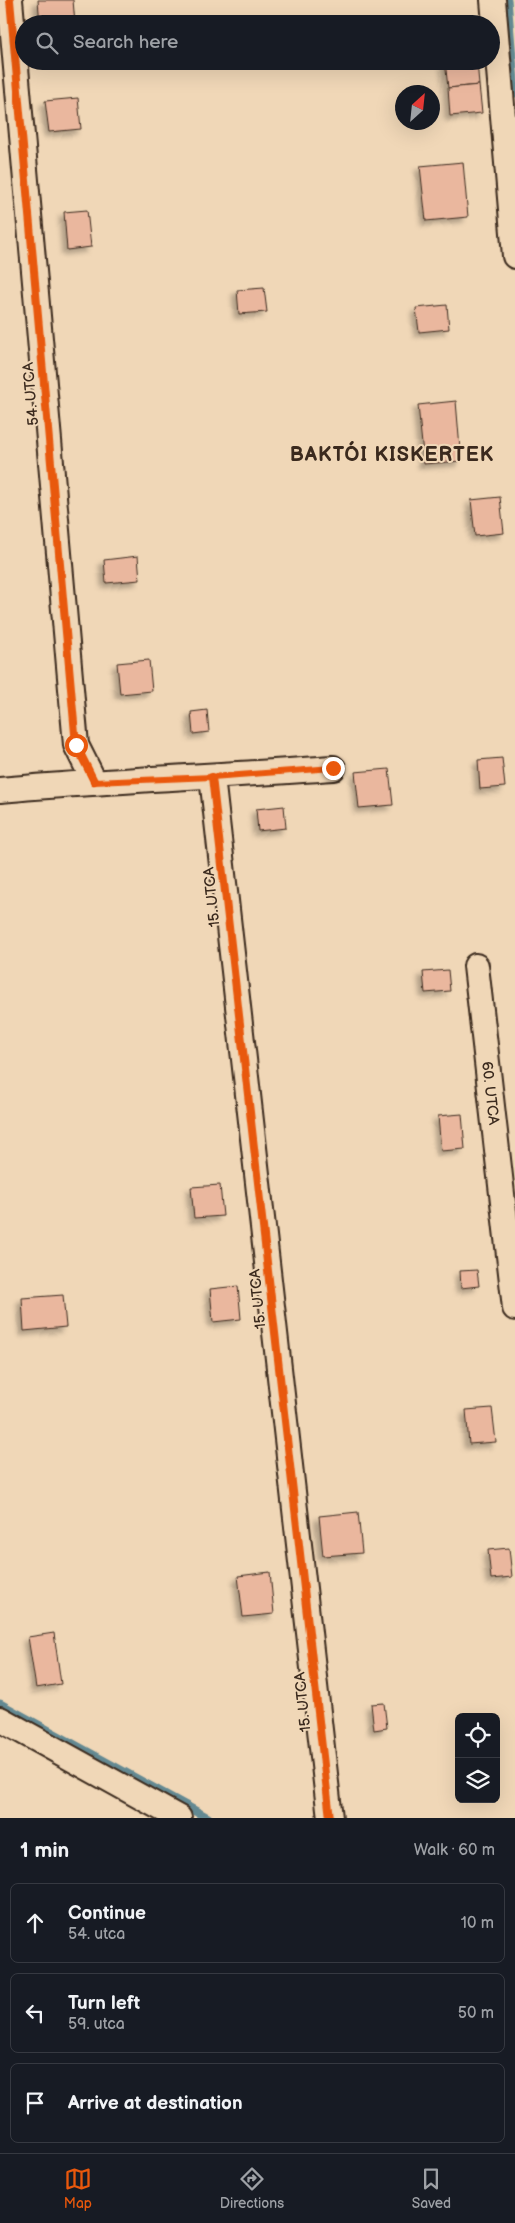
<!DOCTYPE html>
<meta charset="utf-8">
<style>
:root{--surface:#171b24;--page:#242831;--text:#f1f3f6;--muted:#9ea1a6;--line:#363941;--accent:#ea580c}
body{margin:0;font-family:"Balsamiq Sans",sans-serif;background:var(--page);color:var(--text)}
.controls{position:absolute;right:15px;bottom:15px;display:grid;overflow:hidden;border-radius:8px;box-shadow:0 5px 20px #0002}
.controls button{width:45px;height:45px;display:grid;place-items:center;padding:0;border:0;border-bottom:1px solid var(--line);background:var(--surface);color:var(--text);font:25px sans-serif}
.compass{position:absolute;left:395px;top:85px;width:45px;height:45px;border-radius:50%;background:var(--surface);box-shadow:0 5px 20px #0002;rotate:27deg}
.stop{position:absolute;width:15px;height:15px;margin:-11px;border:4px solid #ea580c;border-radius:50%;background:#fff}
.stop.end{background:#ea580c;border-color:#fff;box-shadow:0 1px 5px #0008}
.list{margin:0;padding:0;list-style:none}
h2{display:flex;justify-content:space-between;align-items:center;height:65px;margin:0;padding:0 20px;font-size:21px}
h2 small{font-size:16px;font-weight:400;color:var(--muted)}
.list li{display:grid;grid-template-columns:32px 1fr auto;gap:15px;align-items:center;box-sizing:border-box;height:80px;margin:0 10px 10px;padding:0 10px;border:1px solid var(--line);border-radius:8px}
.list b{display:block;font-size:19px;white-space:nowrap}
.list p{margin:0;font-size:16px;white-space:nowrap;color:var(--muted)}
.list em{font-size:16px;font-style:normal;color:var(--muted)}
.icon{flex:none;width:28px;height:28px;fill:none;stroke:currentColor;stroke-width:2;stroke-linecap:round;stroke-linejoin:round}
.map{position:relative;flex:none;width:515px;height:1818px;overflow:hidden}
.search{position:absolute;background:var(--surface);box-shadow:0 5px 20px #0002;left:15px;right:15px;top:15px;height:55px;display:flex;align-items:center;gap:12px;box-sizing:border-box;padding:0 18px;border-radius:28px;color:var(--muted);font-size:19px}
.sheet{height:335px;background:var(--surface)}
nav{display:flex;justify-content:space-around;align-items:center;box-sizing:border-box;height:70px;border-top:1px solid var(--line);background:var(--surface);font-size:14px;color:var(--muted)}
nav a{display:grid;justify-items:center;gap:2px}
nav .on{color:var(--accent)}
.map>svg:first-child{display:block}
</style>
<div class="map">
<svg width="515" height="1818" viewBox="0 0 515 1818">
<defs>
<filter id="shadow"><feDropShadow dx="-4.5" dy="4.5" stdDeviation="2.5" flood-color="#0004"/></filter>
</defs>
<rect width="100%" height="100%" fill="#f0d7b7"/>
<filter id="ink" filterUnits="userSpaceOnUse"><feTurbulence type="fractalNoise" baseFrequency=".02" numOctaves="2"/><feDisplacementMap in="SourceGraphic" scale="10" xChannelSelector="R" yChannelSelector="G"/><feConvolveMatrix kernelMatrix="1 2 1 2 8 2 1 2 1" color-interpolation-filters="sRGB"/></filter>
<g filter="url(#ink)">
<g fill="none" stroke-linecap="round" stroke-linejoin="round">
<g stroke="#648992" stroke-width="9">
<path d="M507,0L515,93"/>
<path d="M0,1704L208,1818"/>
</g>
</g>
<g fill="#eab79e" stroke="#3b2a1e" filter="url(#shadow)">
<path d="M38,0H73L75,24H40Z"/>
<path d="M445,61H477L479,85L448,88Z"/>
<path d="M479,85L482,113L450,116L448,88Z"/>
<path d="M78,98L81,129L49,132L45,101Z"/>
<path d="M463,162L468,217L426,221L420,166Z"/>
<path d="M87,210L91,247L67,250L64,212Z"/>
<path d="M264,288L267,312L239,314L237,290Z"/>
<path d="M447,305L449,329L419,332L416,308Z"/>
<path d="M456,401L461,461L424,464L418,405Z"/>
<path d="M500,497L504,533L475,536L471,500Z"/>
<path d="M138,556L140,580L106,583L104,560Z"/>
<path d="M149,660L152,691L120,694L117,663Z"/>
<path d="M207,710L209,732L193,734L191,712Z"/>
<path d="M502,758L505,787L480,789L478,760Z"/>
<path d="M389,769L393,805L359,808L355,772Z"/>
<path d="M284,806L286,828L258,831L256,809Z"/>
<path d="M448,970L450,991L425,993L423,972Z"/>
<path d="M462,1114L465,1149L441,1151L438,1116Z"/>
<path d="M220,1185L223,1216L194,1218L191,1187Z"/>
<path d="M477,1270L479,1286L461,1288L460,1271Z"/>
<path d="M238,1286L241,1319L213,1322L210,1289Z"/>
<path d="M63,1295L66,1327L24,1331L22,1298Z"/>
<path d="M492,1408L496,1442L469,1444L466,1410Z"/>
<path d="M358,1512L362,1553L323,1556L319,1516Z"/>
<path d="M509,1548L512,1577L491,1579L488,1550Z"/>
<path d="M270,1572L274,1614L243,1617L238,1576Z"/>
<path d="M54,1633L61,1684L36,1688L28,1637Z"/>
<path d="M384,1703L387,1728L374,1730L371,1704Z"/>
</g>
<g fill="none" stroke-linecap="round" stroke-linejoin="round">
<defs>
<g id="minor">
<path d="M10,0L76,745L94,781"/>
<path d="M493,0L515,256"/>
<path d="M212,777L330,1818"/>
<path d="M0,790C111,780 222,776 333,768"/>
<path id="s1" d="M476,966L515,1308"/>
<path d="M0,1719L179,1818"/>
</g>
</defs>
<use href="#minor" stroke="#3b2a1e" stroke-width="28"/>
<use href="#minor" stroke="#f0d7b7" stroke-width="24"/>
<defs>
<g id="cycleway">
<path d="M10,0L76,745L94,781"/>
<path d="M212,777L330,1818"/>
</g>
</defs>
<use href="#cycleway" stroke="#f0d7b7" stroke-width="11"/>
<use href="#cycleway" stroke="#e8590c" stroke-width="8"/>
</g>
</g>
<g fill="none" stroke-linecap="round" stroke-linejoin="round" filter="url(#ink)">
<path stroke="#ea580c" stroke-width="6" d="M76,745L94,782L212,777L333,768"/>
</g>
<g text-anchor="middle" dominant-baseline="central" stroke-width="4" stroke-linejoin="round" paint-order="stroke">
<g font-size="15" fill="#3b2a1e" stroke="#f0d7b7">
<text transform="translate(31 394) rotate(-95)">54. UTCA</text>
<text transform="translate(212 897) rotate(-96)">15. UTCA</text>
<text stroke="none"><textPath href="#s1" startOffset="128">60. UTCA</textPath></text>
<text transform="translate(258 1299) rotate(-96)">15. UTCA</text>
<text transform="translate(303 1702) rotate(-96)">15. UTCA</text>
</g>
<g font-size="20" font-weight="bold" letter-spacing="1" fill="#3b2a1e" stroke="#f0d7b7">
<text x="392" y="455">BAKTÓI KISKERTEK</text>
</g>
</g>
</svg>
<div class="controls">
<button><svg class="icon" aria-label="locate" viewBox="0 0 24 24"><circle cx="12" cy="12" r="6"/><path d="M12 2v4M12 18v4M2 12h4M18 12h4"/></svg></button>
<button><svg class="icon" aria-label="layers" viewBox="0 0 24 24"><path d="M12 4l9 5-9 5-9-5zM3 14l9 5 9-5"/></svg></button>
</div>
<svg class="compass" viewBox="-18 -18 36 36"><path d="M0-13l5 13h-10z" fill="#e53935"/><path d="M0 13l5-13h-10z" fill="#9ea1a6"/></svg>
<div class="stop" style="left:76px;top:745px"></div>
<div class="stop end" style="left:333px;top:768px"></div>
<div class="search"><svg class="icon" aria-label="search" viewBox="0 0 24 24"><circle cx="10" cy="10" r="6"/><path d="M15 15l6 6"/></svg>Search here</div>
</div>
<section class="sheet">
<h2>1 min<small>Walk · 60 m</small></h2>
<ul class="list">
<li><svg class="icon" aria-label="ahead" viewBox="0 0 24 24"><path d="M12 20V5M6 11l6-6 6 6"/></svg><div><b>Continue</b><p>54. utca</p></div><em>10 m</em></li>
<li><svg class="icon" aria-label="left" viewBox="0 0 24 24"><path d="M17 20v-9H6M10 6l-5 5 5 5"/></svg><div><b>Turn left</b><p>59. utca</p></div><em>50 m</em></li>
<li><svg class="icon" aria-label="arrive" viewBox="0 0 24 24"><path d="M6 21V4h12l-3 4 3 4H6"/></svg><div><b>Arrive at destination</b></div></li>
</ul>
</section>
<nav>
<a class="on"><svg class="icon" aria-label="map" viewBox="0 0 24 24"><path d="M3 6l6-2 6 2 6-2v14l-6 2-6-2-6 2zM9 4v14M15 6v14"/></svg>Map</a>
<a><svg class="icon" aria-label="directions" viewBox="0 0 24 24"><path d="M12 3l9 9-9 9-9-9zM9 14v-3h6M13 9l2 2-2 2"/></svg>Directions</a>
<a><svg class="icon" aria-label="saved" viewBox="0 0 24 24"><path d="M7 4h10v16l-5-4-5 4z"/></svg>Saved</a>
</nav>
